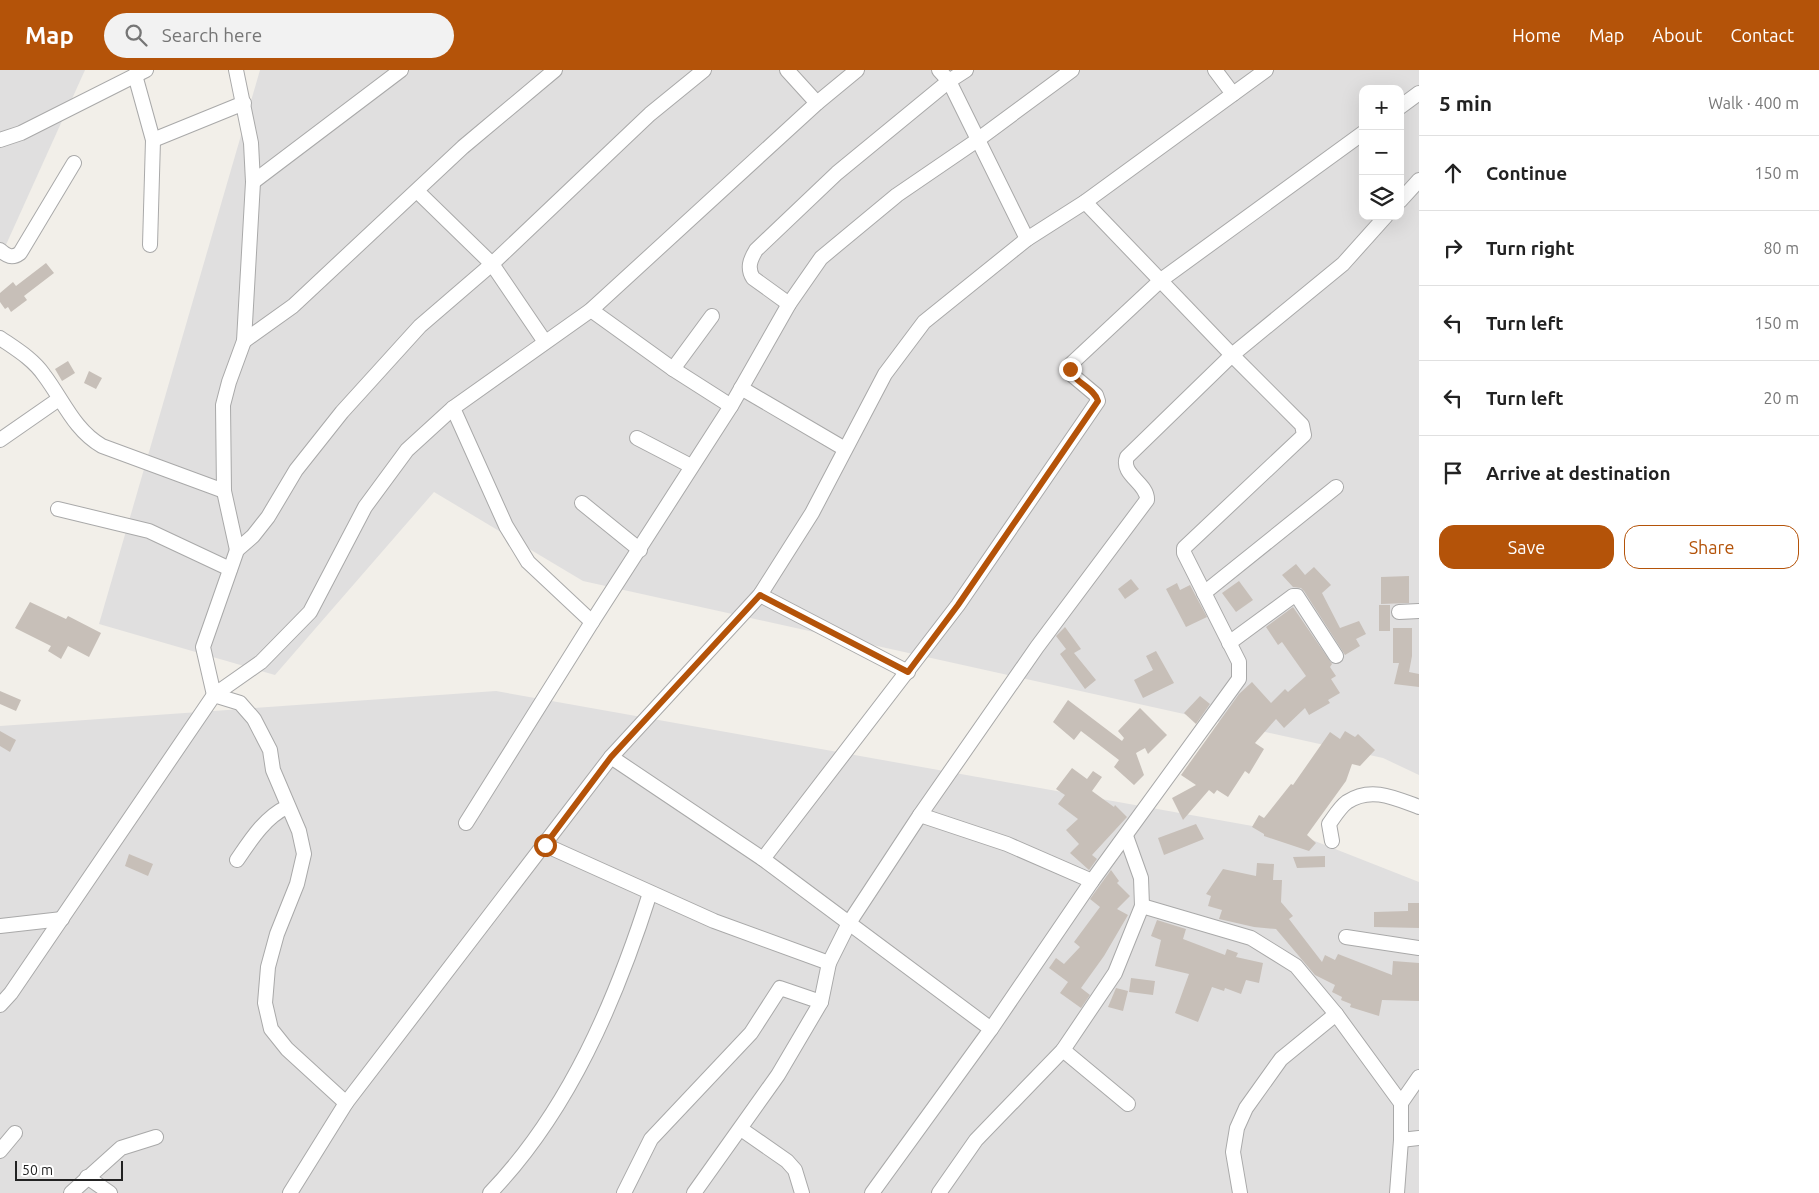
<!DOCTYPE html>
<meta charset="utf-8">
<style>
:root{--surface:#fff;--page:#f2f2f2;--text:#222;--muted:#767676;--line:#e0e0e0;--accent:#b45309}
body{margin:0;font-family:Ubuntu,sans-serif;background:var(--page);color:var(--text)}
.controls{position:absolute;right:15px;top:15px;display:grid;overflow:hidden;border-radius:10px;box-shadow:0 5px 20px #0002}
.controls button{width:45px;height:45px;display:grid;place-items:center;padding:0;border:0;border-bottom:1px solid var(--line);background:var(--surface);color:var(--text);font:25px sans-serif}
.scale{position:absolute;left:15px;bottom:12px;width:108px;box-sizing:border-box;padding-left:5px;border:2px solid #222;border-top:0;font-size:14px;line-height:18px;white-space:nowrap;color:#222;-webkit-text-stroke:4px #fff;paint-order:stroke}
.stop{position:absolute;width:15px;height:15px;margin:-11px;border:4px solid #b45309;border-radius:50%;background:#fff}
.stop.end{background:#b45309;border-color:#fff;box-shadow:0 1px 5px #0008}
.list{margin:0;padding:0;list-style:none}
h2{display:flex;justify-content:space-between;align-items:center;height:65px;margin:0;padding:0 20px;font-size:21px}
h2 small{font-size:16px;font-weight:400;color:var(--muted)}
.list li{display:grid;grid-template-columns:32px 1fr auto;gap:15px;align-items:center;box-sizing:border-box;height:75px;padding:0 20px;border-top:1px solid var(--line)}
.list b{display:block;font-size:19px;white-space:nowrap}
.list em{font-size:16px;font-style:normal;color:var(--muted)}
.actions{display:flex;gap:10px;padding:15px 20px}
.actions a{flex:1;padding:11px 0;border:1px solid var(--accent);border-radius:15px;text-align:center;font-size:18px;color:var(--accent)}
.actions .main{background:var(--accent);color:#fff}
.icon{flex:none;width:28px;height:28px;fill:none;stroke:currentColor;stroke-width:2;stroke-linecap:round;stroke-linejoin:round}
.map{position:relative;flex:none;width:1419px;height:1123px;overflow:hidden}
header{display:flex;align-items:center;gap:30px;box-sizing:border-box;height:70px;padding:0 25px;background:var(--accent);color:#fff}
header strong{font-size:24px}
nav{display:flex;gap:28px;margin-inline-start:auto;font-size:18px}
.search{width:350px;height:45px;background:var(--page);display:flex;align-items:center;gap:12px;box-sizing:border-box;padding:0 18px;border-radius:28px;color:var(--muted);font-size:19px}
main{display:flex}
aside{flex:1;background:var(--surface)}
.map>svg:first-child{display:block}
</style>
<header>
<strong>Map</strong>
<div class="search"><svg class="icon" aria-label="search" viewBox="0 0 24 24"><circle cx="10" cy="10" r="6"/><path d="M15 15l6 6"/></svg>Search here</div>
<nav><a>Home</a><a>Map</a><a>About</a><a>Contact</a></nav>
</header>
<main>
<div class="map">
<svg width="1419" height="1123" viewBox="0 0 1419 1123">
<rect width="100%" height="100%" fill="#f2efe9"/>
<g fill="#e0dfdf" fill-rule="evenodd">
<path d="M0,0H85L0,188Z"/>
<path d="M260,0H1419V705L1383,688L583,511L434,422L275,605L99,554ZM1363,19H1400V146H1363Z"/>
<path d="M496,621L1297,764L1419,812V1123H0V656Z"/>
</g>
<g fill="#c7bfb8">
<path d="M46,193L54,203L24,226L27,230L11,242L8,237L5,239L0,232V223L13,212L16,216Z"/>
<path d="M68,291L75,303L62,311L55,299Z"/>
<path d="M89,301L102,308L96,319L84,313Z"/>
<path d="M1296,494L1305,505L1314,497L1331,515L1322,523L1340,558L1359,551L1366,564L1356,569L1360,576L1345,585L1304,521L1301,518L1293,517L1282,505Z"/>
<path d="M1409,506V533L1381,534V507Z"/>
<path d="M1131,509L1139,519L1125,529L1118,519Z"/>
<path d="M1239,511L1253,530L1236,542L1222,523Z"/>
<path d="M1177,513L1180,520L1190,515L1207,547L1186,557L1166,519Z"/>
<path d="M30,532L66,549L68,546L101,563L89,587L68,576L61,589L48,581L51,576L15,558Z"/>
<rect x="1379" y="535" width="11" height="26"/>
<path d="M1293,537L1332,594L1330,597L1336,606L1331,609L1340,623L1328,630L1330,633L1309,645L1305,638L1284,658L1276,649L1255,673L1264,679L1249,704L1245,701L1228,727L1217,720L1214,724L1209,720L1183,750L1172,728L1196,715L1181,705L1239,624L1252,612L1271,633L1285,619L1288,622L1306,606L1282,572L1278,575L1266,557Z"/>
<path d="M1065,557L1081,579L1074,583L1096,610L1085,619L1060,584L1066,579L1056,566Z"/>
<path d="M1393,558H1412V586L1409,602L1419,604V617L1394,614L1399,593H1393Z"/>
<path d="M1156,581L1174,613L1143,628L1134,610L1153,600L1146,586Z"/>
<path d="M0,621L21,630L16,641L0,634Z"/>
<path d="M1200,626L1210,634L1196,654L1184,643Z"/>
<path d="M1068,630L1122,671L1124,668L1118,661L1140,638L1167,665L1148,684L1145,678L1136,683L1144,705L1134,715L1114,697L1119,690L1081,661L1074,670L1053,652Z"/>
<path d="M0,661L16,670L10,682L0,676Z"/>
<path d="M1345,661L1355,667L1358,664L1375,680L1360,696L1352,694L1346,711L1307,765L1316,773L1309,781L1264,766V764L1252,757L1259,745L1264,748L1291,714L1293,715L1330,662L1340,669Z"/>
<path d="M1072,698L1087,709L1093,701L1102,707L1092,721L1114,737L1115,735L1127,747L1092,785L1097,789L1089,800L1070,783L1079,774L1066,760L1078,749L1058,734L1065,725L1056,719Z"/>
<path d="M1196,754L1204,769L1164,785L1158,768Z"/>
<path d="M129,784L153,794L148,806L125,796Z"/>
<path d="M1325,786V797L1297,798L1293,787Z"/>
<path d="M1257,793L1274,794L1273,810H1282L1281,832L1293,846L1289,849L1322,892L1325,885L1335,890L1338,884L1392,905L1393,891L1419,893V931L1382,930L1379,946L1350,937L1351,934L1341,930L1342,927L1332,922L1335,915L1315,905L1276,859L1254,857L1219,849L1222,840L1208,836L1211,826L1206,824L1223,799L1256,806Z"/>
<path d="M1111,800L1119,811L1117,813L1130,826L1117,839L1128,845L1104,886L1081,918L1090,925L1081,938L1060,923L1068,912L1049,898L1056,888L1064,894L1080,877L1074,872L1100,837L1090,829Z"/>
<path d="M1408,833H1419V858L1374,857V842L1408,841Z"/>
<path d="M1157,850L1186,859L1183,869L1225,885L1227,879L1238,883L1236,887L1263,893L1259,913L1246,910L1241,924L1225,918L1224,921L1212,917L1198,952L1175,943L1189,904L1155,896L1161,870L1151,866Z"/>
<path d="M1131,908L1155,911L1153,925L1129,922Z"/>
<path d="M1116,918L1128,921L1123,941L1108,937Z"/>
</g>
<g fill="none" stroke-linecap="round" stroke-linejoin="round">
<defs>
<g id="minor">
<path d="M236,0L251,73L253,112L244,271L229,312L223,335L224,421L237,480"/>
<path d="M704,0L650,44L492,194L420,256L342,342L296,400L268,447L253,466L237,480L203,577L214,625L261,592L310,542L365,437L407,380L453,338L591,240L817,33L857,0"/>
<path d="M787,0L817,33"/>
<path d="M939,0L949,11L1027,169"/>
<path d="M1215,0L1233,24"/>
<path d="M135,5L153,70L150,175"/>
<path d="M1400,37L1419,23"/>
<path d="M0,70L21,63L146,0"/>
<path d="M153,70L244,33"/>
<path d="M253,112L401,0"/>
<path d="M417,121L492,194L545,272"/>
<path d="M1400,131L1419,110"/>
<path d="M1085,132L1232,285L1343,194L1386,146"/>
<path d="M0,180C7,186 12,189 20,183L74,93"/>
<path d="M789,234L753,208C747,198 750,190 756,180L837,103L949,11L966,0"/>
<path d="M591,240L673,299L731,336"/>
<path d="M0,268C16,279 33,289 44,305C63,330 74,360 102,376L224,421"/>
<path d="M244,271L293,236L463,77L555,0"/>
<path d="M673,299L712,246"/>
<path d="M741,318L845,379"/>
<path d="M453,338L506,456L528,492L592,552"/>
<path d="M637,368L691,396"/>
<path d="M0,370L59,329"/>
<path d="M582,433L640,480"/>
<path d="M58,439L149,461L230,499"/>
<path d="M1204,523L1336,417"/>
<path d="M760,525L908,602"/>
<path d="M1399,542L1419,541"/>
<path d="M1229,573L1293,526H1297L1336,586"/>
<path d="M611,687L763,789L991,959"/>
<path d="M920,745L1007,774L1092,811"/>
<path d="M466,753L592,552L731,336L789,234L821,188L897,125L976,71L1072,0"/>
<path d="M1332,771L1329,754C1334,747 1340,737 1347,732C1371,716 1395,728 1419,737"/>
<path d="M545,775L714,851L829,893"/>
<path d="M763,789L958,535L1098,331L1096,325L1071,304V294L1161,210L1363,63"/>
<path d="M237,790C250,771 265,747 287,737"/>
<path d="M1142,836L1251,868L1296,896L1336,944L1401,1033"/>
<path d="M0,856L62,849"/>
<path d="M1346,867L1419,878"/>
<path d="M0,935L11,923L214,625L240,633L254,649L270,680L273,700L299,761L304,784L297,814L277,864L268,897L265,933L271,959L287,979L346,1033"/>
<path d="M1063,980L1128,1034"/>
<path d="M1419,1007L1401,1033V1070L1419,1068"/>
<path d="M741,1059L787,1091L795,1100L802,1123"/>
<path d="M0,1081L15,1063"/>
<path d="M87,1107L110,1123"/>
<path d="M71,1123L121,1078L156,1067"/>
<path d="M290,1123L346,1033L611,687L760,525L812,443L885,304L924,252L1027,169L1085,132L1266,0"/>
<path d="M490,1123C569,1041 616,930 650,823"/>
<path d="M624,1123L651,1069L751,963L780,918L821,932"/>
<path d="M694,1123L778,1005L821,932L829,893L849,853L920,745L1037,577L1147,430C1148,413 1120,405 1127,387L1232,285L1302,355L1304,365L1184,478V483L1239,592V609L1092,811L991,959L872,1123"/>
<path d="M939,1123L976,1070L1063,980L1115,903L1142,836L1141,808L1126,766"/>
<path d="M1240,1123L1233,1082L1237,1058L1246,1038L1281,989L1336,944"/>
<path d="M1397,1123L1401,1070"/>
</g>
</defs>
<use href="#minor" stroke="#a9a9a9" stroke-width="16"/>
<use href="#minor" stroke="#fff" stroke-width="14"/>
</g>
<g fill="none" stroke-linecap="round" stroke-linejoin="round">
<path stroke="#b45309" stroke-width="6" d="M545,775L611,687L760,525L908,602L958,535L1098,331C1094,317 1074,313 1070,299"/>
</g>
</svg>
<div class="controls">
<button>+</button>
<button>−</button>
<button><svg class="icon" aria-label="layers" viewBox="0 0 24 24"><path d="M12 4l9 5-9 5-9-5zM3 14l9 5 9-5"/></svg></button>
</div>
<div class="scale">50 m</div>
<div class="stop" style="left:545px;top:775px"></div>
<div class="stop end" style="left:1070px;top:299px"></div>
</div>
<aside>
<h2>5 min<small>Walk · 400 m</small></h2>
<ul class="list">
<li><svg class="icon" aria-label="ahead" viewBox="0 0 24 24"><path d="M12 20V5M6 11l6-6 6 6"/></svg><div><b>Continue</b></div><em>150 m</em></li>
<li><svg class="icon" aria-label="right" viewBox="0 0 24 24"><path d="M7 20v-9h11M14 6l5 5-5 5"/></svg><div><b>Turn right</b></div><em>80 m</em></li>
<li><svg class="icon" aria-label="left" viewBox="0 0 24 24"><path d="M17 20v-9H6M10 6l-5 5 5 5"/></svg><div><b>Turn left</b></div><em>150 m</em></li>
<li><svg class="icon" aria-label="left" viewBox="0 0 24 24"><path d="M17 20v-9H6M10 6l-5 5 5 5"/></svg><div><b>Turn left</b></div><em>20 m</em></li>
<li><svg class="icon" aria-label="arrive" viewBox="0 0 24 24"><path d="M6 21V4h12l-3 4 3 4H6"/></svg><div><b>Arrive at destination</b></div></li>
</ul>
<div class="actions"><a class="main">Save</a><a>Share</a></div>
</aside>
</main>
